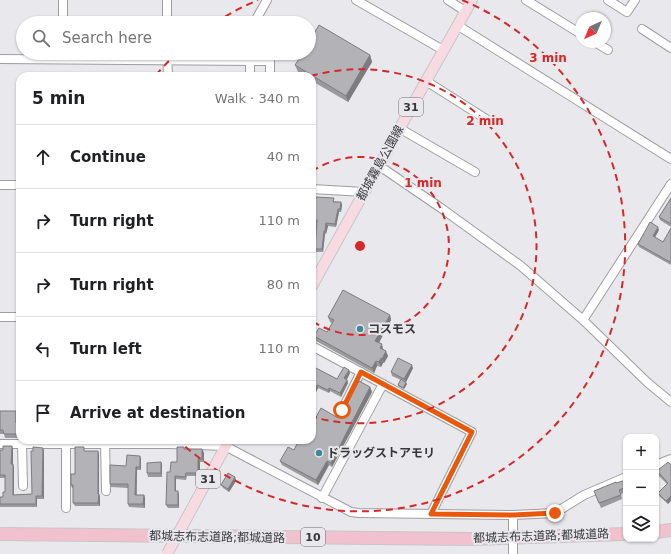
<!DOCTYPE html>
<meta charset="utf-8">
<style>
:root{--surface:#fff;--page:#f6f6f6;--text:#202124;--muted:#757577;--line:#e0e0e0}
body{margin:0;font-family:"DejaVu Sans","Noto Sans JP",sans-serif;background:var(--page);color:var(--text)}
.controls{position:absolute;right:12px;bottom:12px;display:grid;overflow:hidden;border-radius:8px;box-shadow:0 1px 3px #0004}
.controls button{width:36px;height:36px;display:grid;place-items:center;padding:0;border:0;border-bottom:1px solid var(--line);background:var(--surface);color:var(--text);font:20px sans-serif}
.compass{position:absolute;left:575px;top:12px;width:36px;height:36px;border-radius:50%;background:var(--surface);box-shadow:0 1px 3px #0004;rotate:224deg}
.stop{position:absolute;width:12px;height:12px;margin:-9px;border:3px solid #ea580c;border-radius:50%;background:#fff}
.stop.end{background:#ea580c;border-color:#fff;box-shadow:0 1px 4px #0008}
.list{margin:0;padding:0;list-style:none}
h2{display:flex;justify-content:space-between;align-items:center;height:52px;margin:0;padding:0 16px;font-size:17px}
h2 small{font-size:13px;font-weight:400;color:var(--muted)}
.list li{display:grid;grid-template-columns:26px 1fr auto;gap:12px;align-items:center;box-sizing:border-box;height:64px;padding:0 16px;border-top:1px solid var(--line)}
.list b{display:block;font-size:15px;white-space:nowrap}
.list em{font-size:13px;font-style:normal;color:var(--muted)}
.icon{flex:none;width:22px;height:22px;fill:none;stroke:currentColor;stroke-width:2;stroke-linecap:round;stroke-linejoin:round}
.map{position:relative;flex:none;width:671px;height:554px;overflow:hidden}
.search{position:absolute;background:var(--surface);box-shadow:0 1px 3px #0004;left:16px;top:16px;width:300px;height:44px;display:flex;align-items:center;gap:10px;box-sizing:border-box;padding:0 14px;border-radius:22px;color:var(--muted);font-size:15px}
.panel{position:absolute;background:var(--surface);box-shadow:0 1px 3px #0004;left:16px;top:72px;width:300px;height:372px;border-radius:12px}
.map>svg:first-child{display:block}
</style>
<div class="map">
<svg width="671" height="554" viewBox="0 0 671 554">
<rect width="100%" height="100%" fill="#e8e8ed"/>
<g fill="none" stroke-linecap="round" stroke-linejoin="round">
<defs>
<g id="minor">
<path d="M63,0V23"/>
<path d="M167,0V23"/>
<path d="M356,0L443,50"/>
<path d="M448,0L465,11"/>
<path d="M526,0L581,34"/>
<path d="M608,0L627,12L635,0"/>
<path d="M254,23L267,0"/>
<path d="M457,25L671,159"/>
<path d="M642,29L671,48"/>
<path d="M595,42L608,50"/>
<path d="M167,53L168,76"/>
<path d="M0,59L270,61V76"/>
<path d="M250,61V76"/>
<path d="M426,81L486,119"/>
<path d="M399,128L475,172"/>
<path d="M378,165L441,208L521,266L583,320L648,383L671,402"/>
<path d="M0,185H20"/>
<path d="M312,189L364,192"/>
<path d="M0,317H20"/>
<path d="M583,320L671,184"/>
<path d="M312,346L472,432L431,514"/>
<path d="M342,410L361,372"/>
<path d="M105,440L106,491"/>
<path d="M66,441V508"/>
<path d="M0,444H169L225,446L351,512L359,513L513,515"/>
<path d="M22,444L23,486"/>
<path d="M656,465L671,459"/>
<path d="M322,498L383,384"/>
<path d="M513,520V515L555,513L584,495L626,477"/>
</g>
<g id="major">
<path d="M312,286L426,81L472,0"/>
<path d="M190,512L229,440"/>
</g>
<g id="highway">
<path d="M656,532L671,530"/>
<path d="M0,534L471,539L626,534"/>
</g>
</defs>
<use href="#minor" stroke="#9e9ea2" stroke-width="10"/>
<use href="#major" stroke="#c7c7c8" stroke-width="12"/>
<use href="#highway" stroke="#c7c7c8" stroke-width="14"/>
<use href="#minor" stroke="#fff" stroke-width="8"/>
<use href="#major" stroke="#f7dae2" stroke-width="10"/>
<use href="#highway" stroke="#f1c2ce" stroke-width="12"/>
<defs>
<path id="minor-bridge" d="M513,521V554"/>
<path id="major-bridge" d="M167,554L190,512"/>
</defs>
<use href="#minor-bridge" stroke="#9e9ea2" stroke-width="10" stroke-linecap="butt"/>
<use href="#major-bridge" stroke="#c7c7c8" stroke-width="12" stroke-linecap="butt"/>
<use href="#minor-bridge" stroke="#fff" stroke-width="8"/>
<use href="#major-bridge" stroke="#f7dae2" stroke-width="10"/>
</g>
<g fill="#9a9a9d">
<path d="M370,55L372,62L348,102L312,81V76H304L298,72L295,65Z"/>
<path d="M671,198V227L660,220L659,217Z"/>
<path d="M312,199L341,202L342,205L341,212H339L336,227L328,226L326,234H325L323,252H316L315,249L317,223H312Z"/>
<path d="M671,228V265L639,247L638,244L659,230L655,237L663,242Z"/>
<path d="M390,315L391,320L379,343L388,356L384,363H383L381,367L377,366L374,373L316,341L314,336L327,332L332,323L330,322L328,317Z"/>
<path d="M312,366L337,379L350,373L347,379L348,383L341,397L330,391L329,393L318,388L315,394L312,392Z"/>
<path d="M413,368L406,382L407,384L404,389L398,386V385L401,380L392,376L391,372Z"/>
<path d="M370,387L372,392L332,467L329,465L318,485L282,465L280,461L294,450L315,419L338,418L340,417Z"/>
<path d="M0,411L18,416V423H20V438H5L4,434H0Z"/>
<path d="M12,446L13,450V464L14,468V495L32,494L33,451L43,448L44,451V499H37V507H0V497H3L5,492V478H0V450H3Z"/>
<path d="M184,447L185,449H202L204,453V462H200V476H187L186,480L176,479V491L179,495V508H168L166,505L170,472L177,462Z"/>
<path d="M86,451L99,454V494L100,497V506H75L73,503V488H72L71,485L75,474Z"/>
<path d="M141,459V470H137V495H144L145,498V508L129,507L128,504V488L111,487L110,484L126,466Z"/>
<path d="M161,462L162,465V477H148L147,473Z"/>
<path d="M671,465L668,504L660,497L658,493L667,484L658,475L657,471Z"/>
<path d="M235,477L236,481L229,492L223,488L221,485Z"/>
<path d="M626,480V492L621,494L622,499L601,508L594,491Z"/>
</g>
<g fill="#7d7d80">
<path d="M370,55L372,62L348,102L346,96Z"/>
<path d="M341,202L342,205L341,212L340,209Z"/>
<path d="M338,209L339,212L336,227L335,224Z"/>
<path d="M326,223L328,226L326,234L325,231Z"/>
<path d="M658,227L659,230L654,239L653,236Z"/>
<path d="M324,231L325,234L323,252L322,249Z"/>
<path d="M390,315L391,320L377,346L375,341Z"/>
<path d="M382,344L383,349L380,348Z"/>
<path d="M386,351L388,356L384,363L382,359Z"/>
<path d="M381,358L383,363L381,367L379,362Z"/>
<path d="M376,361L377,366L374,373L372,368Z"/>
<path d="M412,365L413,368L406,382L404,379Z"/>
<path d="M349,370L350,373L346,381L344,378Z"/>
<path d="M347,380L348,383L341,397L340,393Z"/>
<path d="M406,383L407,384L404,389L403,388Z"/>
<path d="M317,385L318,388L315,394L314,391Z"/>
<path d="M370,387L372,392L332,467L331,463Z"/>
<path d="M329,388L330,391L329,393L328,390Z"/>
<path d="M16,411L18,416V428L16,423Z"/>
<path d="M12,446L13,450V468L11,464Z"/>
<path d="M43,448L44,451V499L42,496Z"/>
<path d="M202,449L204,453V462L202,459Z"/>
<path d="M98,451L99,454V494L100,497V506L98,503Z"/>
<path d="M140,456L141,459V470L140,467Z"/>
<path d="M198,459L200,462V476L198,473Z"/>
<path d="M327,461L329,465L318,485L316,480Z"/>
<path d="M161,462L162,465V477L161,473Z"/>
<path d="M13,464L14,468V498L13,495Z"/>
<path d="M136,467L137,470L136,498L135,495Z"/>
<path d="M175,476L176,479V495L175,491Z"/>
<path d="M235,477L236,481L229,492L228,489Z"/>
<path d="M178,491L179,495V508L178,505Z"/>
<path d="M144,495L145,498V508L143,504Z"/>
<path d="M36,496L37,499V507L36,504Z"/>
<path d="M671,496V501L668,504L666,501Z"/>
</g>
<g fill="#b3b3b7" stroke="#7d7d80">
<path d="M319,25L370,55L346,96L295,65L303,53H309V42Z"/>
<path d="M316,197L334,198L333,202H341L340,209H338L335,224L326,223L325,231H324L322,249H315L317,220H312V199H316Z"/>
<path d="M671,198V224L659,217Z"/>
<path d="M650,222L658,227L653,236L663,242L671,228V260L670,262L638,244Z"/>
<path d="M343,290L390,315L375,341L382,344L380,348L386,351L382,359L381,358L379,362L376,361L372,368L314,336L319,328L327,332L334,320L328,317Z"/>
<path d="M398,358L412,365L404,379L391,372Z"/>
<path d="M312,366L337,379L344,367L349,370L344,378L347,380L340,393L329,388L328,390L317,385L314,391L312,390V382L313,380L312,379Z"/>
<path d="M401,379L406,383L403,388L398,385Z"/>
<path d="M359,381L370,387L331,463L327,461L316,480L280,461L288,447L294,450L299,440H312V418L315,419L321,408L338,418L339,416L340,417Z"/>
<path d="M0,411H16V423H20V434H4L3,430H0Z"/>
<path d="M3,446H12L11,464H13V495L32,494L31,451H33V447L43,448L42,496H36V504H0V497H3V492H5V475H0V450H3Z"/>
<path d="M75,447H84V451H98V494H99L98,503H73V485H71V474H75Z"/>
<path d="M177,447H184V449H202V459H198V473H186L185,477L175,476V491H178V505H166L167,472H170L171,462H177Z"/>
<path d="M127,455L140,456V467H136L135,495H144L143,504H128V484H110V465L126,466Z"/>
<path d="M161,462V473H147V463Z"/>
<path d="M668,462L671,465V496L666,501L658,493L668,483L657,471Z"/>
<path d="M228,473L235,477L228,489L221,485Z"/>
<path d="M626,480V487L619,490L621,495L599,503L594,491L616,482V483Z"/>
</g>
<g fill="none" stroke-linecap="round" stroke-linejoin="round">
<path stroke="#ea580c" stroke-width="5" d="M342,410L361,372L472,432L431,514L513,515L555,513"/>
</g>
<g fill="none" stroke="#d62828" stroke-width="2" stroke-dasharray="7 5">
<path d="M312 171A89 89 0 1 1 312 321"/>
<path d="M311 76A177 177 0 1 1 313 417"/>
<path d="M156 75A266 266 0 0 1 177 53M215 23A266 266 0 0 1 258 0M462 0A266 266 0 1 1 179 441"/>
</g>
<g fill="#438795" stroke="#e8e8ed" stroke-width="1.5">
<circle cx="360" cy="329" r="4"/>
<circle cx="319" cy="453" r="4"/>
</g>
<g text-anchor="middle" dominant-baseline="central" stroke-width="4" stroke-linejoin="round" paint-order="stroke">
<g fill="#e8e8ed" stroke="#6d6d70" stroke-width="1">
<rect x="399" y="98" width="24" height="18" rx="3"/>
<rect x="196" y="470" width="24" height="18" rx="3"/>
<rect x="301" y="528" width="24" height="18" rx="3"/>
</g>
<g font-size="11" font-weight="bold" fill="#38383a">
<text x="411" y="107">31</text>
<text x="208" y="479">31</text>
<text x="313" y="537">10</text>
</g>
<g font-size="12" fill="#38383a" stroke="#e8e8ed">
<text transform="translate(380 163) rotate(-61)">都城霧島公園線</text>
<text transform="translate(541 536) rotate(-2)">都城志布志道路;都城道路</text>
<text transform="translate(217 537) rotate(1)">都城志布志道路;都城道路</text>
</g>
<g font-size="12" font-weight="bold" fill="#38383a" stroke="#e8e8ed" text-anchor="start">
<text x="368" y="329">コスモス</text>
<text x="327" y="453">ドラッグストアモリ</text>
</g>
</g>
<circle cx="360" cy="246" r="6" fill="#d62828" stroke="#e8e8ed" stroke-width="2"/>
<g font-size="12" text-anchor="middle" font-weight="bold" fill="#d62828" stroke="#e8e8ed" stroke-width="4" stroke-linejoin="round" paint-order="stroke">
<text x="548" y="62">3 min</text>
<text x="485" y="125">2 min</text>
<text x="423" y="187">1 min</text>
</g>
</svg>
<div class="controls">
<button>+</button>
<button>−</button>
<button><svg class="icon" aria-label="layers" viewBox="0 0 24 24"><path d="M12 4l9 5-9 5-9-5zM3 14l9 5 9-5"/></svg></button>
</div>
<svg class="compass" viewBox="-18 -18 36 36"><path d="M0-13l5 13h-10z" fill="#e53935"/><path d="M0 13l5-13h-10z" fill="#757577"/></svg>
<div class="stop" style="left:342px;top:410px"></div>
<div class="stop end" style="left:555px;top:513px"></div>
<div class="search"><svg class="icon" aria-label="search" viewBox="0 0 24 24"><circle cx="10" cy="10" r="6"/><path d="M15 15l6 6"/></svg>Search here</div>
<section class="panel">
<h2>5 min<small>Walk · 340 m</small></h2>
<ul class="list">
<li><svg class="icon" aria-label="ahead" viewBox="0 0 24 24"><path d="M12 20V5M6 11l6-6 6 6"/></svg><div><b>Continue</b></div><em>40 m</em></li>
<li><svg class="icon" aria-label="right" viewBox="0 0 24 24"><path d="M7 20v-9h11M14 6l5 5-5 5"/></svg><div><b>Turn right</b></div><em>110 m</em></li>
<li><svg class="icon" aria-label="right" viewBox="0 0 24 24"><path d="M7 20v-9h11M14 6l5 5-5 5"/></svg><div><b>Turn right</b></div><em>80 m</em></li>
<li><svg class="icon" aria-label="left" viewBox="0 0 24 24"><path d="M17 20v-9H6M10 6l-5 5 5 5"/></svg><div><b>Turn left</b></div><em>110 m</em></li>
<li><svg class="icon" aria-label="arrive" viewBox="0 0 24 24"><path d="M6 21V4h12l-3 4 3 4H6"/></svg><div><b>Arrive at destination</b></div></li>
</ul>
</section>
</div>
